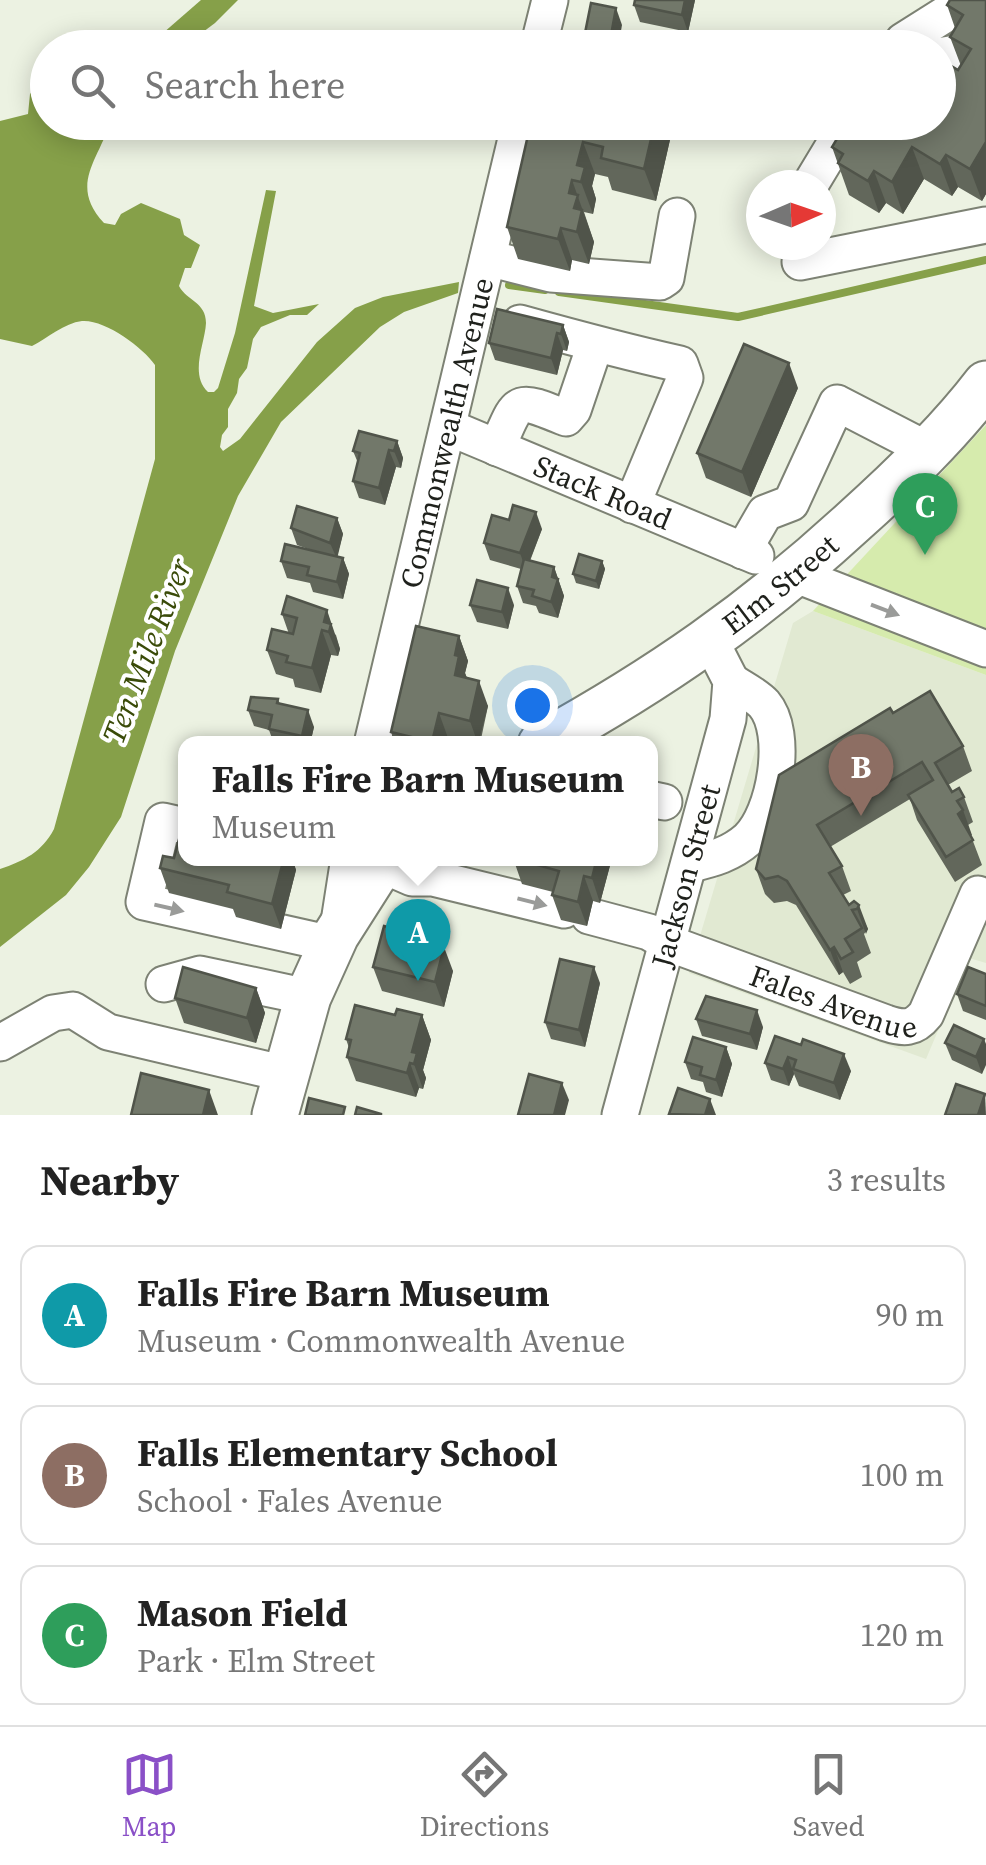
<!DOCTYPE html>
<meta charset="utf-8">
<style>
:root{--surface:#fff;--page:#f6f6f6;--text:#222;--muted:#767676;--line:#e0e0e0;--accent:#8a50c7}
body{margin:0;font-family:"Source Serif 4",serif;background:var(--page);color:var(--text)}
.compass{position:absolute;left:746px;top:170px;width:90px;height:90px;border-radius:50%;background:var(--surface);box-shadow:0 5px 25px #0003;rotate:88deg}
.you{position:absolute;left:532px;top:705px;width:35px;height:35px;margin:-25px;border:8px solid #fff;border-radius:50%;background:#1a73e8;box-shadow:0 0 0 15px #1a73e833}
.badge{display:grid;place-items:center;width:65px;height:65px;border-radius:50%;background:var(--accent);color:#fff;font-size:32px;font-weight:700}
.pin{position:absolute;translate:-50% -82px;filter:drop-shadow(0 2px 5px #0008)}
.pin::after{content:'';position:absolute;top:52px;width:35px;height:30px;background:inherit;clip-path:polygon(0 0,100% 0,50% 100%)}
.popup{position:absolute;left:178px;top:736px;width:480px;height:130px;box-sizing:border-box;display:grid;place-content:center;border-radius:20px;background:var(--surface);filter:drop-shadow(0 2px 8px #0005);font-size:32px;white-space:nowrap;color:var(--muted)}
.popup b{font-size:38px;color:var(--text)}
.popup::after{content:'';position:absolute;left:50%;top:100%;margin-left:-20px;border:20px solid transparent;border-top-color:var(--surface)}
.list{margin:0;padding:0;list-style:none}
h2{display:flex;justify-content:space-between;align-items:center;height:130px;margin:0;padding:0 40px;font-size:42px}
h2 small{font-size:32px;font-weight:400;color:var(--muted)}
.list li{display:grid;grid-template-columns:65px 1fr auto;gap:30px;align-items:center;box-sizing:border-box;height:140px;margin:0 20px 20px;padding:0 20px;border:2px solid var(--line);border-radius:20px}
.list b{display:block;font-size:38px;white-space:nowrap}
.list p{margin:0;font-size:32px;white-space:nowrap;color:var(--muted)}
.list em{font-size:32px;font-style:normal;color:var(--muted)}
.icon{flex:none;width:55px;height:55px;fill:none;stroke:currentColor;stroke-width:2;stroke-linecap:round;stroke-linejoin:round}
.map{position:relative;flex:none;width:986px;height:1115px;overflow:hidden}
.search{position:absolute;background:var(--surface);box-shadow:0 5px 25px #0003;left:30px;right:30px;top:30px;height:110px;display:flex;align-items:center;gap:25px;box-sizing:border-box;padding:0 35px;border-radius:55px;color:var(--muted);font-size:38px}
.sheet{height:610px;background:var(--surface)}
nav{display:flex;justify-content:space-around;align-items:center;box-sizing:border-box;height:140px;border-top:2px solid var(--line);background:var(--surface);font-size:28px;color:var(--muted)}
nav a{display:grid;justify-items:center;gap:5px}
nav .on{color:var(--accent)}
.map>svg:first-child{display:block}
</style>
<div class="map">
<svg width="986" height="1115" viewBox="0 0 986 1115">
<rect width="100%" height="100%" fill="#ecf2e2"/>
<path fill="#e1e9d2" d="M813,611L986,675V963L969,958L926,1059L689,973L793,623Z"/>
<path fill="#d6ebad" d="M986,425V675L813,611Z"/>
<g fill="#86a049">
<path d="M201,0H238L215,23L183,47H147Z"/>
<path d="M37,85L44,87L47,96L48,122L110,123C98,161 69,185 104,223L115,225L121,214L141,203L180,219L184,235L200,245L191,268H185L179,286C187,301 206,302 206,323C205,344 189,374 208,392H214L218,388L235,333L266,190L276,191L254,306L273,313L319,304L307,315H290L261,327L253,339L247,368L239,379L237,393L228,409V427L222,435L220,447L223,451L240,439L317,342L355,308L383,297L459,282L458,293L404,312L380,327L281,422L238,496L175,651L121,817L89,867L66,895L0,947V869C24,861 42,852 54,829L155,459V365C143,347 104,319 82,321C64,323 48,338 32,346L0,339V121L28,114L30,94Z"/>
</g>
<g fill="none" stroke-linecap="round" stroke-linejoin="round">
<g stroke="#86a049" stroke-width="8">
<path d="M509,285L545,290"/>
<path d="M559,292L738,317L986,260"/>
</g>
<defs>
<g id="minor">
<path d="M538,48L550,0"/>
<path d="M898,48L903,41L968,0"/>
<path d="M938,56L962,52L967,42"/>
<path d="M810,185L848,122"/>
<path d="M802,245L800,262L986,225"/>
<path d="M488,258L551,274L660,282L666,278L677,216"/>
<path d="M520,323C574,338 626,352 680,364L685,378L632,505"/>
<path id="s1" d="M448,427L756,556"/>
<path d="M497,448C519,398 514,397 566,418L573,410L595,345"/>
<path d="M743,551L765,513L791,503L837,403L928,450"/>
<path d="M794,574L986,649"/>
<path id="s2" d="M372,744L520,122"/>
<path d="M650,799L664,802"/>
<path d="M185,826L163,821L144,902L332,944"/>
<path d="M380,864L412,878H433L564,910"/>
<path d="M691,864C713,859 731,854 748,839C775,814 789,733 764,704C756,695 741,688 731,681"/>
<path id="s3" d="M589,916L649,932L668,943L886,1023C904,1029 914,1029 926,1014L978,894"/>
<path d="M339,922L349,858"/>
<path d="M164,984L200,974L308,997"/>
<path d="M0,1043L53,1013L73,1010L108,1032L286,1074"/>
<path id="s4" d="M620,1115L728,719L731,681L710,640"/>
</g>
<g id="major">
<path id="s5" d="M541,744C659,679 754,613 853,522C900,480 947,435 986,384"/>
<path d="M275,1115L308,997L336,935L385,858"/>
</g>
</defs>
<use href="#minor" stroke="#7d8274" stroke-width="39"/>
<use href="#major" stroke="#7d8274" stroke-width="49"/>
<use href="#minor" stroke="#fff" stroke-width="35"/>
<use href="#major" stroke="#fff" stroke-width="45"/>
</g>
<g fill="#62675b">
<path d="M695,0L688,32L640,22L634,5Z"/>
<path d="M986,0V194L982,201L958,187L952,196L924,179L903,214L886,203L879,213L849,195L832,147L958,70L961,66L950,37L955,28L947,5Z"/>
<path d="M531,122L672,131L656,201L612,190L608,177L595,174L592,186L596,199L593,214L584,212L594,242L589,264L572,260L570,271L518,259L507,227Z"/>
<path d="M563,325L569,342L567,351L563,350L557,375L495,360L489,343Z"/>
<path d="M798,388L751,497L706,478L697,453Z"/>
<path d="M397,441L403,458L401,468L396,467L385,505L359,498L353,481L358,463L353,451Z"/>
<path d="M337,518L343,534L337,556L343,558L349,574L343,599L313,592L310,583L287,578L281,561L314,551L297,545L291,528Z"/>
<path d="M509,520L542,529L530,561L554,567L564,596L558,618L539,613L536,606L523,603L517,586L521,569L490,560L484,543Z"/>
<path d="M602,561L605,569L599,589L576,583L573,574Z"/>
<path d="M287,596L336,635L340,649L338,656L331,655L321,693L295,687L293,679L276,674L267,650L289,634L282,614Z"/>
<path d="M470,605H514L508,629L477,622Z"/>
<path d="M459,636L468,661L465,673L467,678L488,706L480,744H471L448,738L447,744H395L391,732Z"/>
<path d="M278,699L280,704L314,727L310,744H274L269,730L254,726L248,710Z"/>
<path d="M893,713L963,746L972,771L948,785L952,792L964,797L973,822L968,825L971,836L982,865L955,882L917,820L910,799L830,847L842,866L851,891L843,895L849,905L854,901L868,929L864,934L871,953L857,962L862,977L850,984L843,972L839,975L796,905L787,901L774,903L765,894L756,869Z"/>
<path d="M174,858H292L296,870L281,929L236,917L233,909L169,893L160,868Z"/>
<path d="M513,858H612L600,903L593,901L587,926L561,920L552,895L553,892L522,884Z"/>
<path d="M419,936L421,941L453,971L444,1007L382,991L373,967Z"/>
<path d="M986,974V1020L963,1011L957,994Z"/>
<path d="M600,983L585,1047L551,1039L545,1022Z"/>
<path d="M256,988L265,1013L256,1043L184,1023L175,998Z"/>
<path d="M395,1015H422L431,1040L423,1070L426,1078L423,1089L419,1088L416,1097L356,1081L347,1057L349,1048L346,1039Z"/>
<path d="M696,1019L763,1027L757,1050L702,1036Z"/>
<path d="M775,1036L851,1071L840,1100L799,1086L794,1074L789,1086L771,1080L765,1063Z"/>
<path d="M945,1043L986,1044L982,1074L952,1060Z"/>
<path d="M726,1047L732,1064L722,1097L706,1092L703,1082L691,1079L685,1062Z"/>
</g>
<g fill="#50544a">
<path d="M685,0H695L688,32L682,15Z"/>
<path d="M616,8L622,25L618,48L609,46Z"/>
<path d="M654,122H669L672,131L656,201L644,169Z"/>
<path d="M583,142L595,174L592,186L596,199L593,214L581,182L577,165Z"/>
<path d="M986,142V194L982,201L970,169Z"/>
<path d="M912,147L924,179L903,214L892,182Z"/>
<path d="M946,155L958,187L952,196L940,164Z"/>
<path d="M874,171L886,203L879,213L868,181Z"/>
<path d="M572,180L594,242L589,264L577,232L569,193Z"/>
<path d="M561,228L572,260L570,271L558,239Z"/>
<path d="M563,325L569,342L567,351L561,334Z"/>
<path d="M557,333L563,350L557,375L551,358Z"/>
<path d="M789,363L798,388L751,497L742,472Z"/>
<path d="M397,441L403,458L401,468L394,451Z"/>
<path d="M389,450L396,467L385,505L379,488Z"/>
<path d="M536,512L542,529L526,570L520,553Z"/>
<path d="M337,518L343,534L337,559L330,543Z"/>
<path d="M343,558L349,574L343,599L337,582Z"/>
<path d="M602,561L605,569L599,589L596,581Z"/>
<path d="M554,567L564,596L558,618L551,602L552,577Z"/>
<path d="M508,588L514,605L508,629L502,612Z"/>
<path d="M327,610L340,649L338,656L324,622Z"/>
<path d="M322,630L331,655L321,693L312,668Z"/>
<path d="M459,636L468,661L465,673L468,681L455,675V655Z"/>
<path d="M479,681L488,706L478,744L470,721Z"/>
<path d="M308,710L314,727L310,744H304L302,736Z"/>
<path d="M439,713L448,738L447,744H433L432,742Z"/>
<path d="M963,810L972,835L967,839L958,814Z"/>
<path d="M284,858H292L296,870L281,929L272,904Z"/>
<path d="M597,858H612L600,903L592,878Z"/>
<path d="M584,876L593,901L587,926L578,902Z"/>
<path d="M859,905L868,929L866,934L857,909Z"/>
<path d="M444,947L453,971L444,1007L435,982Z"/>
<path d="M834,947L843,972L839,975L830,950Z"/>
<path d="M594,967L600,983L585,1047L579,1030Z"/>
<path d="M256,988L265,1013L256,1043L247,1018Z"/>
<path d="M757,1010L763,1027L757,1050L750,1034Z"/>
<path d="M422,1015L431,1040L423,1070L426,1078L423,1089L414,1064L412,1052Z"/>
<path d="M984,1039L986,1044V1065L982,1074L976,1057Z"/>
<path d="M726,1047L732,1064L722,1097L716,1080Z"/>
<path d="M844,1054L851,1071L840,1100L834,1083Z"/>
<path d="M788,1057L794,1074L789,1086L783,1069Z"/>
<path d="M410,1063L419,1088L416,1097L407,1073Z"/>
<path d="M562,1083L569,1100L565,1115H554Z"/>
<path d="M209,1090L218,1115H203Z"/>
<path d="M985,1094L986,1115H978Z"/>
<path d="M710,1099L716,1115H705Z"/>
</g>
<g fill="#72786a" stroke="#50544a" stroke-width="2.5">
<path d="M635,0H685L682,15L634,5Z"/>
<path d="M950,0H986V142L970,169L946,155L940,164L912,147L892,182L874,171L868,181L838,163L843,154L832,147L847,122H938V58L958,70L971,49L950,37L963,15L947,5Z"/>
<path d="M591,3L616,8L609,46L618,48H582Z"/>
<path d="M899,35L920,48H892Z"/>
<path d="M531,122H655L644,169L601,158L603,147L583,142L577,165L585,167L581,182L572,180L569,193L578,195L574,208L582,210L577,232L561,228L558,239L507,227Z"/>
<path d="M497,309L563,325L561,334L557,333L551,358L489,343Z"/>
<path d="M744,344L789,363L742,472L697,453Z"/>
<path d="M359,431L397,441L394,451L389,450L379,488L353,481L360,453L353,451Z"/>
<path d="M513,505L536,512L520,553L484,543L492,515L509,520Z"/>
<path d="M297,506L337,518L330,543L291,528Z"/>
<path d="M285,544L343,558L337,582L307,575L309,567L281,561Z"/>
<path d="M579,554L602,561L596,581L573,574Z"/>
<path d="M524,559L554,567L552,577L558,579L551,602L532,596L534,590L517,586Z"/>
<path d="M477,580L508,588L502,612L470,605Z"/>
<path d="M287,596L327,610L324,622L331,624L329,632L322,630L312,668L286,662L288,656L267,650L272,629L293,634L297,618L282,614Z"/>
<path d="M416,626L459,636L455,655L459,656L455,675L479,681L470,721L439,713L432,742L391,732Z"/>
<path d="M930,691L963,746L935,763L952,792L959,788L964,797L957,801L963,810L958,814L973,840L946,857L908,795L933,780L922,762L817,825L842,866L829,873L849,905L854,901L859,905L857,909L852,910L862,928L845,939L853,952L841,959L834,947L830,950L787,881L778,876L765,879L756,869L779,775L890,708L893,713Z"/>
<path d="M251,697L278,699L277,703L308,710L302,736L269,729L272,715L248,710Z"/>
<path d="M182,828L186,829V858H284L272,904L227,892L229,885L160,868L163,856L174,858Z"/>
<path d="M513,858H597L592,878L584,876L578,902L552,895L559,871Z"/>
<path d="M384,926L419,936L418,940L444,947L435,982L373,967Z"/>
<path d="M560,959L594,967L579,1030L545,1022Z"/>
<path d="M183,967L256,988L247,1018L175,998Z"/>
<path d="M968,967L986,974V1006L957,994Z"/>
<path d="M706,996L757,1010L750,1034L696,1019Z"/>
<path d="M355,1005L395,1015L397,1009L422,1015L412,1052L417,1053L414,1064L410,1063L407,1073L347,1057L351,1040L346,1039Z"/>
<path d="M954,1025L984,1039L976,1057L945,1043Z"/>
<path d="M775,1036L801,1045L803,1039L844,1054L834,1083L793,1069L796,1060L788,1057L783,1069L765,1063Z"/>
<path d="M693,1037L726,1047L716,1080L700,1075L702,1067L685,1062Z"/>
<path d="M141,1073L209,1090L203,1115H131Z"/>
<path d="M529,1074L562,1083L554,1115H518Z"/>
<path d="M956,1084L985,1094L978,1115H945Z"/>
<path d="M678,1088L710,1099L705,1115L669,1114Z"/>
<path d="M309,1098L345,1107L343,1115H305Z"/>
<path d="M357,1107L381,1114V1115H355Z"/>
</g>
<defs><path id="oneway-solid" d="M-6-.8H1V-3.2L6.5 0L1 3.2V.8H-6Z" transform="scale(2.5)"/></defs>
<g fill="#9a9b99">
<use href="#oneway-solid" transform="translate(885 610) rotate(21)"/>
<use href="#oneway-solid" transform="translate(532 902) rotate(14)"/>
<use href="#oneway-solid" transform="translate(169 908) rotate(13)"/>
</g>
<g text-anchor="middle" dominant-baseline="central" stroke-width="8" stroke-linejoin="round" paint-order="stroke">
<g font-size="30" fill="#1f211c" stroke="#fff">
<text stroke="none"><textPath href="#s2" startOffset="320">Commonwealth Avenue</textPath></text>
<text stroke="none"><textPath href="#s1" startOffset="168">Stack Road</textPath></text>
<text stroke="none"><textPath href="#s5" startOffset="288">Elm Street</textPath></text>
<text stroke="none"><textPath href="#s4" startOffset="248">Jackson Street</textPath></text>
<text stroke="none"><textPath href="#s3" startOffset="260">Fales Avenue</textPath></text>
</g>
<g font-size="32" font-style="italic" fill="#3a4b09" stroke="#fff">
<text transform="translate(147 651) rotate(-69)">Ten Mile River</text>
</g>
</g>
</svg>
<svg class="compass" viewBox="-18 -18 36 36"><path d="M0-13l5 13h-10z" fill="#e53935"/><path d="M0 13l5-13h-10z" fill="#767676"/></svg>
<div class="you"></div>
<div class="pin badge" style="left:418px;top:981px;background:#0f9aa8">A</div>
<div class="popup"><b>Falls Fire Barn Museum</b>Museum</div>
<div class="pin badge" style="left:861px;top:816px;background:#8d6e63">B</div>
<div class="pin badge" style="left:925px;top:555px;background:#2e9e5b">C</div>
<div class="search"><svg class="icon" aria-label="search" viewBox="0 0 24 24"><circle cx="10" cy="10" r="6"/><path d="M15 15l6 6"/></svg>Search here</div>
</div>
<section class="sheet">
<h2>Nearby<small>3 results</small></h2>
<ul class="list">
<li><span class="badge" style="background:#0f9aa8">A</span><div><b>Falls Fire Barn Museum</b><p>Museum · Commonwealth Avenue</p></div><em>90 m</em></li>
<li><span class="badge" style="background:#8d6e63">B</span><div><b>Falls Elementary School</b><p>School · Fales Avenue</p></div><em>100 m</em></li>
<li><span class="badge" style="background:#2e9e5b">C</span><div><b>Mason Field</b><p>Park · Elm Street</p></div><em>120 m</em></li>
</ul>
</section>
<nav>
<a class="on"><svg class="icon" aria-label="map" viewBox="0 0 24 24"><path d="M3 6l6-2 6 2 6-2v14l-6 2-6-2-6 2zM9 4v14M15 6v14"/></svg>Map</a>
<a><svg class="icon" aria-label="directions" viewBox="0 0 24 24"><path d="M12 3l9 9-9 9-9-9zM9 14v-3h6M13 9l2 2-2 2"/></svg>Directions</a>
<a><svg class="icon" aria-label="saved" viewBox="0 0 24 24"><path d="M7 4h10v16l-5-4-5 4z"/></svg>Saved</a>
</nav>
